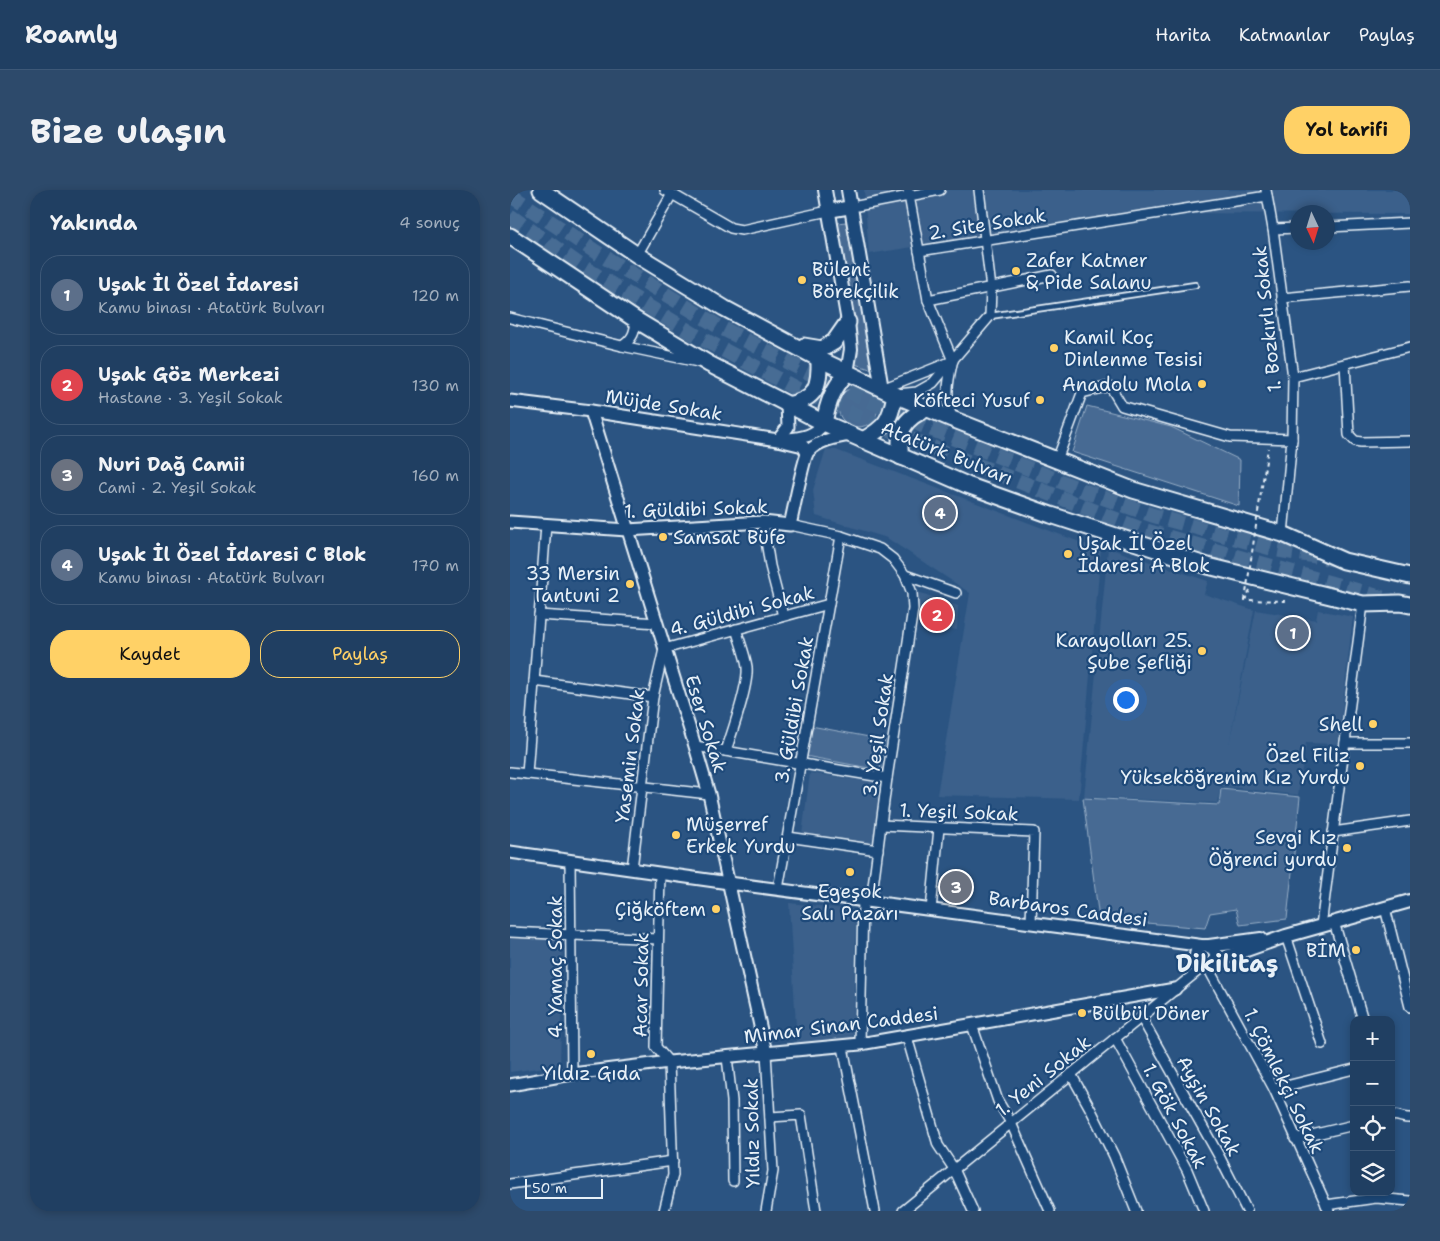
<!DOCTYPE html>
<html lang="tr">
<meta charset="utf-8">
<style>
:root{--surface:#203f62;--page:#2d4a6b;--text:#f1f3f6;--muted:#a2afbe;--line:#3d5877;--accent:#ffd166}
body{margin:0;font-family:"Shantell Sans",sans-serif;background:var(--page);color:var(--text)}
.controls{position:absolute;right:15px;bottom:15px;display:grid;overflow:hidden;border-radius:10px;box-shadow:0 2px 8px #0003}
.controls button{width:45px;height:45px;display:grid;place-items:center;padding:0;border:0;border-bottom:1px solid var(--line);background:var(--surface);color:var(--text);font:25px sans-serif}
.compass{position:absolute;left:780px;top:15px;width:45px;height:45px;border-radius:50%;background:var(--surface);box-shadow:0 2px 8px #0003;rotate:176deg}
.scale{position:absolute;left:15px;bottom:12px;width:78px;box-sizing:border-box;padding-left:5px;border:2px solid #e8f1f8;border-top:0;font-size:14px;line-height:18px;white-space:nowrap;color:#e8f1f8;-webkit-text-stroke:4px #1f4a7a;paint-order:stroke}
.you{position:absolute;left:615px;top:509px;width:18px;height:18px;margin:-12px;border:4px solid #fff;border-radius:50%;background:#1a73e8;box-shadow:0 0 0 8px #1a73e833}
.badge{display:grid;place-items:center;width:32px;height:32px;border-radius:50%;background:var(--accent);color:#fff;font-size:16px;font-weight:700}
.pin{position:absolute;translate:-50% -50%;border:2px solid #fff;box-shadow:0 1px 5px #0006}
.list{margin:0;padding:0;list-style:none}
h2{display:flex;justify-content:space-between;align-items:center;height:65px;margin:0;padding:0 20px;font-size:21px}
h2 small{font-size:16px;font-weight:400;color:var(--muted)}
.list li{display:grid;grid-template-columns:32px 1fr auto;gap:15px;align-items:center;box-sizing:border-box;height:80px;margin:0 10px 10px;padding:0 10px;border:1px solid var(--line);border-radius:20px}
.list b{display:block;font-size:19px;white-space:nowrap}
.list p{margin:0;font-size:16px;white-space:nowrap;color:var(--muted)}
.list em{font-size:16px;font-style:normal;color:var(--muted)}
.actions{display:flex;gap:10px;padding:15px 20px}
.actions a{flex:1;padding:11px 0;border:1px solid var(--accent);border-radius:20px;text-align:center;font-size:18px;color:var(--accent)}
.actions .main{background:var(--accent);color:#111}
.icon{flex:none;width:28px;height:28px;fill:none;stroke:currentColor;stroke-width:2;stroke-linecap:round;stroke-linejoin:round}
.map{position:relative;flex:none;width:900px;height:1021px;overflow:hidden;border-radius:20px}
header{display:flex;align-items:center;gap:30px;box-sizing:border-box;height:70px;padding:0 25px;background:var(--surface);border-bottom:1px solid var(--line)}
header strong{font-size:24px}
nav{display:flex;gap:28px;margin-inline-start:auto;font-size:18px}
.intro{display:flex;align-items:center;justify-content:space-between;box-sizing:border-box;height:120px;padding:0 30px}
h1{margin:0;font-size:35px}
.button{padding:12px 22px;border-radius:20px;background:var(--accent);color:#111;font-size:18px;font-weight:700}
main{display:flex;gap:30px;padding:0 30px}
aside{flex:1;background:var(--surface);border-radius:20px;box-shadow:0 2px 8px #0003}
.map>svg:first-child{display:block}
</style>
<header>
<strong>Roamly</strong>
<nav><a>Harita</a><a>Katmanlar</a><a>Paylaş</a></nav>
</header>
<div class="intro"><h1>Bize ulaşın</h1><a class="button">Yol tarifi</a></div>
<main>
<aside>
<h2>Yakında<small>4 sonuç</small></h2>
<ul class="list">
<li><span class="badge" style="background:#5c6f8a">1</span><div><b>Uşak İl Özel İdaresi</b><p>Kamu binası · Atatürk Bulvarı</p></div><em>120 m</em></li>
<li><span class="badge" style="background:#e0444e">2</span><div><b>Uşak Göz Merkezi</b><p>Hastane · 3. Yeşil Sokak</p></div><em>130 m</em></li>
<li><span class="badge" style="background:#6b7280">3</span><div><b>Nuri Dağ Camii</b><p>Cami · 2. Yeşil Sokak</p></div><em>160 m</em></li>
<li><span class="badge" style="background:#5c6f8a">4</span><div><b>Uşak İl Özel İdaresi C Blok</b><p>Kamu binası · Atatürk Bulvarı</p></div><em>170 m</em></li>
</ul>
<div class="actions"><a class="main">Kaydet</a><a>Paylaş</a></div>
</aside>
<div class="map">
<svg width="900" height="1021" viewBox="0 0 900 1021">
<rect width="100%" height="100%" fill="#2b5482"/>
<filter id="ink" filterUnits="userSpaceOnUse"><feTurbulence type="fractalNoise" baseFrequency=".02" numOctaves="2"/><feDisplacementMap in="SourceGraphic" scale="10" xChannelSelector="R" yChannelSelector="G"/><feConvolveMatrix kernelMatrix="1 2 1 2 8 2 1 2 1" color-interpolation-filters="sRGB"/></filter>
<g filter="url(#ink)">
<g fill="#3a608b">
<path d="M354,0H900V24L617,23L359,64Z"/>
<path d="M316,259L326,260L591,360L569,609L427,605L460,403L377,348L306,326L303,300Z"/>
<path d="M598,358L698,391L694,404L744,420L719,555L746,420L806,430L808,420L843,427L828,554L796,553L788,605L711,596L707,613L574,607Z"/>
<path d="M408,402L448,416L447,440L406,433Z"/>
<path d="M300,583L372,593L364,655L292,645Z"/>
<path d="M279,713L346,720L343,849L287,854Z"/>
<path d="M0,747L53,750L50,875L0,882Z"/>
</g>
<g fill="#476b93" stroke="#98aec6">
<path d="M336,32L355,124L363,180L345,174L347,164L346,140L327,33Z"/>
<circle cx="348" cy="217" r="20"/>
<path d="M577,216L661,237L730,270L729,316L562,262Z"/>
<path d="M301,536L375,550L370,580L295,566Z"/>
<path d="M711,599L790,607L777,729L730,735L726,719L700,723L695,738L589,729L573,608L709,615Z"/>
</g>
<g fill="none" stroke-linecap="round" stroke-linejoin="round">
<g stroke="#476c94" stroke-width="15" stroke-dasharray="15 8" stroke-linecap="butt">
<path d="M0,5L86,62L208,136L293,180L409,234L572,300L642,325L768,360L823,369"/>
<path d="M0,26L71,76L187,146L285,198L403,250L633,340L887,412"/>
</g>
<defs>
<path id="service" d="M480,126L685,95"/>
<g id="minor">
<path d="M155,0L221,38L232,40L318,21"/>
<path d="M398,0L418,110L443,171"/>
<path d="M756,0L763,39L783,187L782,249L773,344"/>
<path d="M342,17L430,0"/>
<path d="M818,37L900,33"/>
<path d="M763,39L788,38"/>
<path d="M409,61L757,6"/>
<path d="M127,65L162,4"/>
<path d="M772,108L900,96"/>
<path d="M418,110L542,85"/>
<path d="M0,128L112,156C123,149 125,142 126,130"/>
<path d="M112,156L188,172"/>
<path d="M835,174L839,245L845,251L851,252L900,251"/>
<path d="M783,187L900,157"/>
<path d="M372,199L440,172"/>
<path d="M388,204L407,202L423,193L480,126L481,98L469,0"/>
<path d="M442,229C436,207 437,196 442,174"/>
<path d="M547,270L572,203L600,196L612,216L720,247L782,249"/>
<path d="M253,332L260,376L273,426"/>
<path d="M280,335L331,346L370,359L383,369L395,385L446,403"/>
<path d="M29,425L147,433"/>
<path d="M24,491L143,507"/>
<path d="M835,553H900"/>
<path d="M185,556L377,588"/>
<path d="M216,561C222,542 239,495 237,477C235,464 230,452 226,439"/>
<path d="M0,582L199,604"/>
<path d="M17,584L36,335"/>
<path d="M371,635L524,642L521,733"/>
<path d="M823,642L900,631"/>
<path d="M278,647L368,660"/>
<path d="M60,670L62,884"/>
<path d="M122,679L143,507L154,459L319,414"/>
<path d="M150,683L146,857L159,872L163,985L154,1021"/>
<path d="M268,699L331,346"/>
<path d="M361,712L377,588L403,419L402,403L395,385"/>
<path d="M875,718L900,817"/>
<path d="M421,720L429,638"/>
<path d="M824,732L853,830"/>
<path d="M811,736L853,414"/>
<path d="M0,742L148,749"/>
<path d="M776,746L812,854"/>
<path d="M697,776L764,899L819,1021"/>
<path d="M631,827L709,966L737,1021"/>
<path d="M462,835L488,911L501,933L540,1021"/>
<path d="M397,847L428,955L444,979L463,1021"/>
<path d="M605,848L677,980L694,1021"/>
<path d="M350,854L353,711"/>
<path d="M333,857L365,1021"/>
<path d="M217,867L222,911L223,991"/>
<path d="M561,884L581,920L604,966L626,1021"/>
<path d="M764,899L844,879"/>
<path d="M881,926C888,924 893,929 900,928"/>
<path d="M260,927L291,925L306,1021"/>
<path d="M785,949L844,935"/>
<path d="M0,994L163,971"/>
<path d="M816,1015L866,1008L900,1011"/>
<path d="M256,1021L263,981L256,863"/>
<path d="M393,1021L694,776"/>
</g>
<g id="tertiary">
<path d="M0,211L81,221L268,250L293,256L297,263"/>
<path d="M81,221L185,556L199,604L256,863"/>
<path d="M277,249C292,248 305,246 314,233"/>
<path d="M268,250L278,237L277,215"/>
<path d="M0,332L117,340L253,332L280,335C283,324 293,269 298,262C308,250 327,247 341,245"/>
<path d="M0,662L219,693L695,756"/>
<path d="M0,895L62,884L159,872L350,854L665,799"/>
</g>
<g id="secondary">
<path d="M315,0L338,132L341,159L337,183"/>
<path d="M338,0L372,199"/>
<path d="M318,21L342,17"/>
<circle cx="696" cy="766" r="10"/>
<path d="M699,756L751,749"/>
<path d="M705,771L776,746L900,711"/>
</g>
<g id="trunk">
<path d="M31,0L127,65L214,118L309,169L385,205L442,229L623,300L773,344L834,371L900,386"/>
<path d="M0,46L126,130L199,174L314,233L457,295L541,325L698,376L853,414L890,413L900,415"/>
<path d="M294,156L312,159L324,152L338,132"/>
<path d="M277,215C306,209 310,197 309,169"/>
<path d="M314,233C318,212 323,198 337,183"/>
<path d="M353,250C376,237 380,231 385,205"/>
<path d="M391,267C387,242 393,228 417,219"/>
</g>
</defs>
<use href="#service" stroke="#e8f1f8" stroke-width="8"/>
<use href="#minor" stroke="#e8f1f8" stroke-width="12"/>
<use href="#tertiary" stroke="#e8f1f8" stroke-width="15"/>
<use href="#secondary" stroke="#e8f1f8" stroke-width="16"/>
<use href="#trunk" stroke="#e8f1f8" stroke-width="19"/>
<g stroke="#e8f1f8" stroke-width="2" stroke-dasharray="4 4" stroke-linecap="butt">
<path d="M748,322L758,258"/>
<path d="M740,400L735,410L777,411"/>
</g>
<use href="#service" stroke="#1f4a7a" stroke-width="4.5"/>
<use href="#minor" stroke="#1f4a7a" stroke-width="9"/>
<use href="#tertiary" stroke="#1f4a7a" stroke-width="11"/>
<use href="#secondary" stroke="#1f4a7a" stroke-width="12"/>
<use href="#trunk" stroke="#1f4a7a" stroke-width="15"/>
<path stroke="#e8f1f8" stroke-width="2" stroke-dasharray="4 4" stroke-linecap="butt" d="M735,410L748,322"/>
</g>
</g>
<g fill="#ffd166" stroke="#1f4a7a" stroke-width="2">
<circle cx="506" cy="81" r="5"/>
<circle cx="292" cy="90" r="5"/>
<circle cx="544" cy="158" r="5"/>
<circle cx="692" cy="194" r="5"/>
<circle cx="530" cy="210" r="5"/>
<circle cx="153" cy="347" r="5"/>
<circle cx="558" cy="364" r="5"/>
<circle cx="120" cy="394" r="5"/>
<circle cx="692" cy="461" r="5"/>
<circle cx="863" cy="534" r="5"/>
<circle cx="850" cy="576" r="5"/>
<circle cx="166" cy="645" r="5"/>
<circle cx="837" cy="658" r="5"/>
<circle cx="340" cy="682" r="5"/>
<circle cx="206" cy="719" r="5"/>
<circle cx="846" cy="760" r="5"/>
<circle cx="572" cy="823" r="5"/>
<circle cx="81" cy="864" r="5"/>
</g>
<g text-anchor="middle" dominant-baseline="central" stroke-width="4.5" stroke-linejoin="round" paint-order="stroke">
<g font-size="19" fill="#e8f1f8" stroke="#1f4a7a">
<text transform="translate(477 34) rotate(-9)">2. Site Sokak</text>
<text transform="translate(757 129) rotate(-96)">1. Bozkırlı Sokak</text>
<text transform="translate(154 215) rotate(9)">Müjde Sokak</text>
<text transform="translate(437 263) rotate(22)">Atatürk Bulvarı</text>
<text transform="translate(186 319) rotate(-2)">1. Güldibi Sokak</text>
<text transform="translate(232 421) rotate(-15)">4. Güldibi Sokak</text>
<text transform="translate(284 520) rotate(-80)">3. Güldibi Sokak</text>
<text transform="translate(196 534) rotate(73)">Eser Sokak</text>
<text transform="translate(368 545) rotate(-82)">3. Yeşil Sokak</text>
<text transform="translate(120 566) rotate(-83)">Yasemin Sokak</text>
<text transform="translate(449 622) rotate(2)">1. Yeşil Sokak</text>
<text transform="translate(558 719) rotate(8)">Barbaros Caddesi</text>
<text transform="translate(45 777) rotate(-90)">4. Yamaç Sokak</text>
<text transform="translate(131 795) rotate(-89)">Acar Sokak</text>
<text transform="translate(331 835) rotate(-7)">Mimar Sinan Caddesi</text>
<text transform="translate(533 886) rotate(-39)">1. Yeni Sokak</text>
<text transform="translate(774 891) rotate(64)">1. Çömlekçi Sokak</text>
<text transform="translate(699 916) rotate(61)">Ayşin Sokak</text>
<text transform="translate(665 926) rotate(62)">1. Gök Sokak</text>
<text transform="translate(242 943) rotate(-91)">Yıldız Sokak</text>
</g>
<g font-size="19" fill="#e8f1f8" stroke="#1f4a7a" text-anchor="end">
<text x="516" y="70" text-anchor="start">Zafer Katmer<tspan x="516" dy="22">&amp; Pide Salanu</tspan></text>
<text x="302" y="79" text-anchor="start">Bülent<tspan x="302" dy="22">Börekçilik</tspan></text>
<text x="554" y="147" text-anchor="start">Kamil Koç<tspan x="554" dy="22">Dinlenme Tesisi</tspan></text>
<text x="682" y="194">Anadolu Mola</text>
<text x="520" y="210">Köfteci Yusuf</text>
<text x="163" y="347" text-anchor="start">Samsat Büfe</text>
<text x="568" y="353" text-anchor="start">Uşak İl Özel<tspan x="568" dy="22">İdaresi A Blok</tspan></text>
<text x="110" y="383">33 Mersin<tspan x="110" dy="22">Tantuni 2</tspan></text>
<text x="682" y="450">Karayolları 25.<tspan x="682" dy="22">Şube Şefliği</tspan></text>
<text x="853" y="534">Shell</text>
<text x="840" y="565">Özel Filiz<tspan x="840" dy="22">Yükseköğrenim Kız Yurdu</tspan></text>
<text x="176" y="634" text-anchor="start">Müşerref<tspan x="176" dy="22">Erkek Yurdu</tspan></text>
<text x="827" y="647">Sevgi Kız<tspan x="827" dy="22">Öğrenci yurdu</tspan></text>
<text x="340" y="701" text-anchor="middle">Egeşok<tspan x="340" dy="22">Salı Pazarı</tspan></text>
<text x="196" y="719">Çiğköftem</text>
<text x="836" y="760">BİM</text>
<text x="582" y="823" text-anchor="start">Bülbül Döner</text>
<text x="81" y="883" text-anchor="middle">Yıldız Gıda</text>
</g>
<g font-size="24" font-weight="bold" fill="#e8f1f8" stroke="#1f4a7a">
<text x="717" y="774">Dikilitaş</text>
</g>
</g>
</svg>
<div class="controls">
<button>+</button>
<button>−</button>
<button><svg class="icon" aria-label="locate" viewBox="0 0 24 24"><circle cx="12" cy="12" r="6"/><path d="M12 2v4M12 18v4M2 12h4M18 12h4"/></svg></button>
<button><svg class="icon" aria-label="layers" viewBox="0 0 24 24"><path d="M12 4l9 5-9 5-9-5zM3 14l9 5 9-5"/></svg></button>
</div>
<svg class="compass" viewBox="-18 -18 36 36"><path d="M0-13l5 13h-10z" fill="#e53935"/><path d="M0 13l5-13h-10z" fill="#a2afbe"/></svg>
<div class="scale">50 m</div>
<div class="you"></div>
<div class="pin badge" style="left:783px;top:443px;background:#5c6f8a">1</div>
<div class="pin badge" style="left:427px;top:425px;background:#e0444e">2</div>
<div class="pin badge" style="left:446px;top:697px;background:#6b7280">3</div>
<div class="pin badge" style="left:430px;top:323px;background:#5c6f8a">4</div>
</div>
</main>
